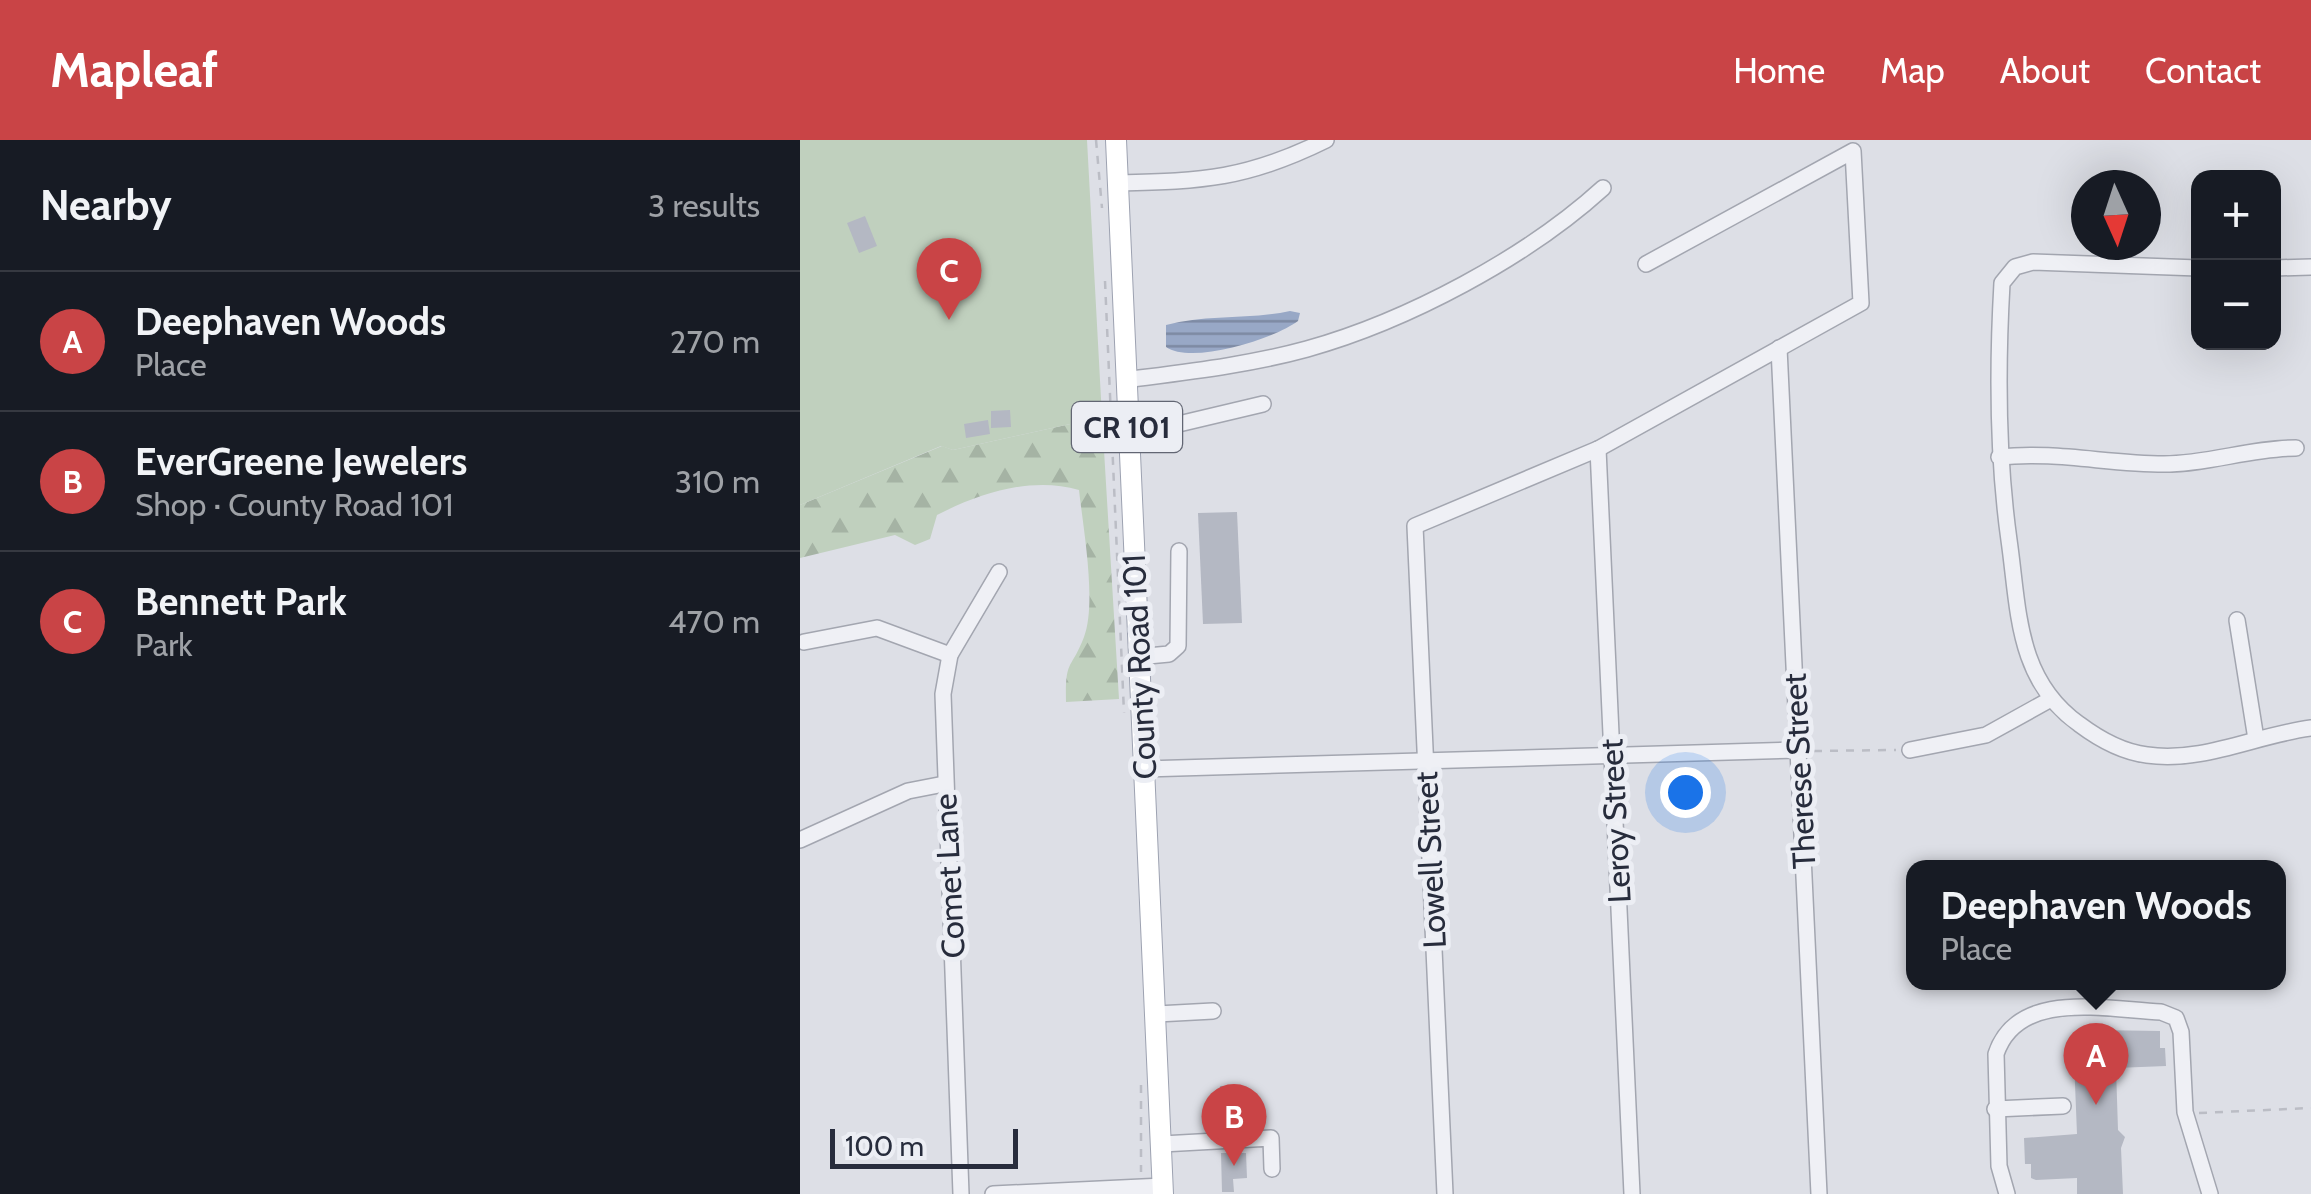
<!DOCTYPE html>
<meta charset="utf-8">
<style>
:root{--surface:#171b24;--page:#20242c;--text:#f1f3f6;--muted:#9ea1a6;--line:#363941;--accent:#c94446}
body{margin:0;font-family:Cabin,sans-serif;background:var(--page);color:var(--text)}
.controls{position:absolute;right:30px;top:30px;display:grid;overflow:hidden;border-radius:20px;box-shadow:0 10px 40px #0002}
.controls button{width:90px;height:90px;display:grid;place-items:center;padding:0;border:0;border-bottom:2px solid var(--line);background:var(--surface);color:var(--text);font:50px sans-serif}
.compass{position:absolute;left:1271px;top:30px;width:90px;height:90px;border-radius:50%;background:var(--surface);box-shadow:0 10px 40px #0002;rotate:177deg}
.scale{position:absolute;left:30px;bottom:25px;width:188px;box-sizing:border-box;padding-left:10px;border:5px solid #272c3c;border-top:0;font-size:28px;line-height:35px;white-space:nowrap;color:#272c3c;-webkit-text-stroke:8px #eceef4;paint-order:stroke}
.you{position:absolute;left:885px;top:652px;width:35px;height:35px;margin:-25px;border:8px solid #fff;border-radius:50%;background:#1a73e8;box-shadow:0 0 0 15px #1a73e833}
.badge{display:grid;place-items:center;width:65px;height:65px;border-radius:50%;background:var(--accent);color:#fff;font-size:32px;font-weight:700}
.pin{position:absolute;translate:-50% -82px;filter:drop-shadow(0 2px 5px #0008)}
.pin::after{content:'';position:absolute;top:52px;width:35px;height:30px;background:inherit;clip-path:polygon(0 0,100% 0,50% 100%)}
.popup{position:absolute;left:1106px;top:720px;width:380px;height:130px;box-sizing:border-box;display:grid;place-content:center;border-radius:20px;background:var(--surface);filter:drop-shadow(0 2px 8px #0005);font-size:32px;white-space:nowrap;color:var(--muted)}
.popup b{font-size:38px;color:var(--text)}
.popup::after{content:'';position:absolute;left:50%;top:100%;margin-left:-20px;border:20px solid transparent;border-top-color:var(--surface)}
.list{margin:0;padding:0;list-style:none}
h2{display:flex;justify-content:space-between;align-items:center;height:130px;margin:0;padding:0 40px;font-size:42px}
h2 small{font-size:32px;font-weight:400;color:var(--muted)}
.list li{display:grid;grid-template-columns:65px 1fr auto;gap:30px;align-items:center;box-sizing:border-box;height:140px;padding:0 40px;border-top:2px solid var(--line)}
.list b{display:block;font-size:38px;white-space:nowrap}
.list p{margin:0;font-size:32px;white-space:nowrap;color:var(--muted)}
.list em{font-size:32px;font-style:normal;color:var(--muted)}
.map{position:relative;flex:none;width:1511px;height:1054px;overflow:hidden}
header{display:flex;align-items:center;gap:60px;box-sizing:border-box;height:140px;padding:0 50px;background:var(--accent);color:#fff}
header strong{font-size:48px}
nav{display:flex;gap:55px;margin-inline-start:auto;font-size:35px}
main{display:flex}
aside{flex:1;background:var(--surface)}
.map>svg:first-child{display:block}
</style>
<header>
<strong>Mapleaf</strong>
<nav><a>Home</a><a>Map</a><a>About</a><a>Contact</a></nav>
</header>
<main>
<aside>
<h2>Nearby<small>3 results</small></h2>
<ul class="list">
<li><span class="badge">A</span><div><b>Deephaven Woods</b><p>Place</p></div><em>270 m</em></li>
<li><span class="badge">B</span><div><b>EverGreene Jewelers</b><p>Shop · County Road 101</p></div><em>310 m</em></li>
<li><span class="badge">C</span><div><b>Bennett Park</b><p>Park</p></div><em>470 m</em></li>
</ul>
</aside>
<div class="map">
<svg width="1511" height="1054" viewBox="0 0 1511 1054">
<defs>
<pattern id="forest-firs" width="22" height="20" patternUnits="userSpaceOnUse" patternTransform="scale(2.5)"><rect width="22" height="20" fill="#c0d0be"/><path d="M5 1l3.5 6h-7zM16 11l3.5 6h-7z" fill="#a5b3a4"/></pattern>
<pattern id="water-rules" width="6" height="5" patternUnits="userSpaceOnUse" patternTransform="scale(2.5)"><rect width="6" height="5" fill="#98a8c6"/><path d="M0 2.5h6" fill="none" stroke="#7c89a2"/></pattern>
</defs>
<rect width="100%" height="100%" fill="#dddfe6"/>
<path fill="url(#forest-firs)" d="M302,277L319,559L266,562C265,518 271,531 284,497C297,463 283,387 279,350C232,336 180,353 137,375L130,399L115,405L95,395L0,418V365L142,306L153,310Z"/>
<g fill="#c0d0be">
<path d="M0,0H287L302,277L153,310L141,306L0,365Z"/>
<path d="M1246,842H1418V849Z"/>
</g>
<path fill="url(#water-rules)" d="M490,171L500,173L498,181C474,199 392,225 366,207V185C407,174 449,180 490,171Z"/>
<g fill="#b4b8c3">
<path d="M65,76L77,106L59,113L47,83Z"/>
<path d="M210,270L211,287L191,288V271Z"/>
<path d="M188,280L190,294L166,298L164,284Z"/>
<path d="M437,372L442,483L403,484L398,373Z"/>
<path d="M1296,890L1360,891V908H1365L1366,926L1316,928L1318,990L1325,997L1321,1008L1323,1054H1277V1038L1236,1040L1231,1038V1024H1225L1224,998L1277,994L1273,894Z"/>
<path d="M420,946H436L437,986H420Z"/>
<path d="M421,1013H446L447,1038L433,1039L434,1052H422Z"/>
</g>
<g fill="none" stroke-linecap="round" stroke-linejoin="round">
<defs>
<g id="minor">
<path d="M318,43C404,41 447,39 526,0"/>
<path d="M1398,128L1233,122L1215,127L1202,143C1197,230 1197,314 1209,400C1219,470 1216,539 1279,584C1299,599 1322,612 1347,615C1403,623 1456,595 1511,588"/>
<path d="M1474,128L1511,127"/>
<path d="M979,208L1019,1054"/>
<path d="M325,240C386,232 449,225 507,209C607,181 726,118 803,48"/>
<path d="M328,296L463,264"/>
<path d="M798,309L832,1054"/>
<path d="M1199,317C1255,311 1308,324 1364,324C1409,324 1451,308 1496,308"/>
<path d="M1437,480L1456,599"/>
<path d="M4,502L77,488L150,515"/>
<path d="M337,517L369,514L378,506L379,411"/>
<path d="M1110,610L1186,595L1251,559"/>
<path d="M344,629L998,610"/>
<path d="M0,700L108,651L144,644"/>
<path d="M357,874L413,871"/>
<path d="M1195,969L1263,966"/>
<path d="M362,1004L471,998L472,1029"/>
<path d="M161,1054L143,554L150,515L199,432"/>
<path d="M193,1054L363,1046"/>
<path d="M645,1054L615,386L798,309L1061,163L1053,11L846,124"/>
<path d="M1207,1054L1199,1026L1196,914C1218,848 1308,870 1361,872L1376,878L1381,892L1385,972L1410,1054"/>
</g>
<path id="major" d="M316,0L363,1054"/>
</defs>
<use href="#minor" stroke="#a3a6b0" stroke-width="18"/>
<use href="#major" stroke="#9da2b1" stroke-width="22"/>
<g stroke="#bbbdc5" stroke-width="2.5" stroke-dasharray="8 8" stroke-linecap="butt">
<path d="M296,0L302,68"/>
<path d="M305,141L324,573"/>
<path d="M1014,611L1096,610"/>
<path d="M341,945V1032"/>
<path d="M1399,973L1511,968"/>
</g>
<use href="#minor" stroke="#eff0f5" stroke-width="15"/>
<use href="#major" stroke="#fff" stroke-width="20"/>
</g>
<g text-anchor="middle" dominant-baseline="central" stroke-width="10" stroke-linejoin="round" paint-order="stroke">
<rect fill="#eceef4" stroke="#626673" stroke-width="2.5" x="272" y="262" width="110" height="50" rx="8"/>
<g font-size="30" font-weight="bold" fill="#272c3c">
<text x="327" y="287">CR 101</text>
</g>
<g font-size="32" fill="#272c3c" stroke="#eceef4">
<text transform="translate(339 527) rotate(-93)">County Road 101</text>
<text transform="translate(999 631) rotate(-93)">Therese Street</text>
<text transform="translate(815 681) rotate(-93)">Leroy Street</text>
<text transform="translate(630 720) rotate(-93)">Lowell Street</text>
<text transform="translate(149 736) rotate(-93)">Comet Lane</text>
</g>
</g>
</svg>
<div class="controls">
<button>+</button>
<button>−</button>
</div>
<svg class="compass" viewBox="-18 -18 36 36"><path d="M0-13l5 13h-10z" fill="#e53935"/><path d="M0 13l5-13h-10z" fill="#9ea1a6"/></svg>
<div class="scale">100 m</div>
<div class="you"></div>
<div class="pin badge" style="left:1296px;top:965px">A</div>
<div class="popup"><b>Deephaven Woods</b>Place</div>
<div class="pin badge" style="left:434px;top:1026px">B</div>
<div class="pin badge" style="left:149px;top:180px">C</div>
</div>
</main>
